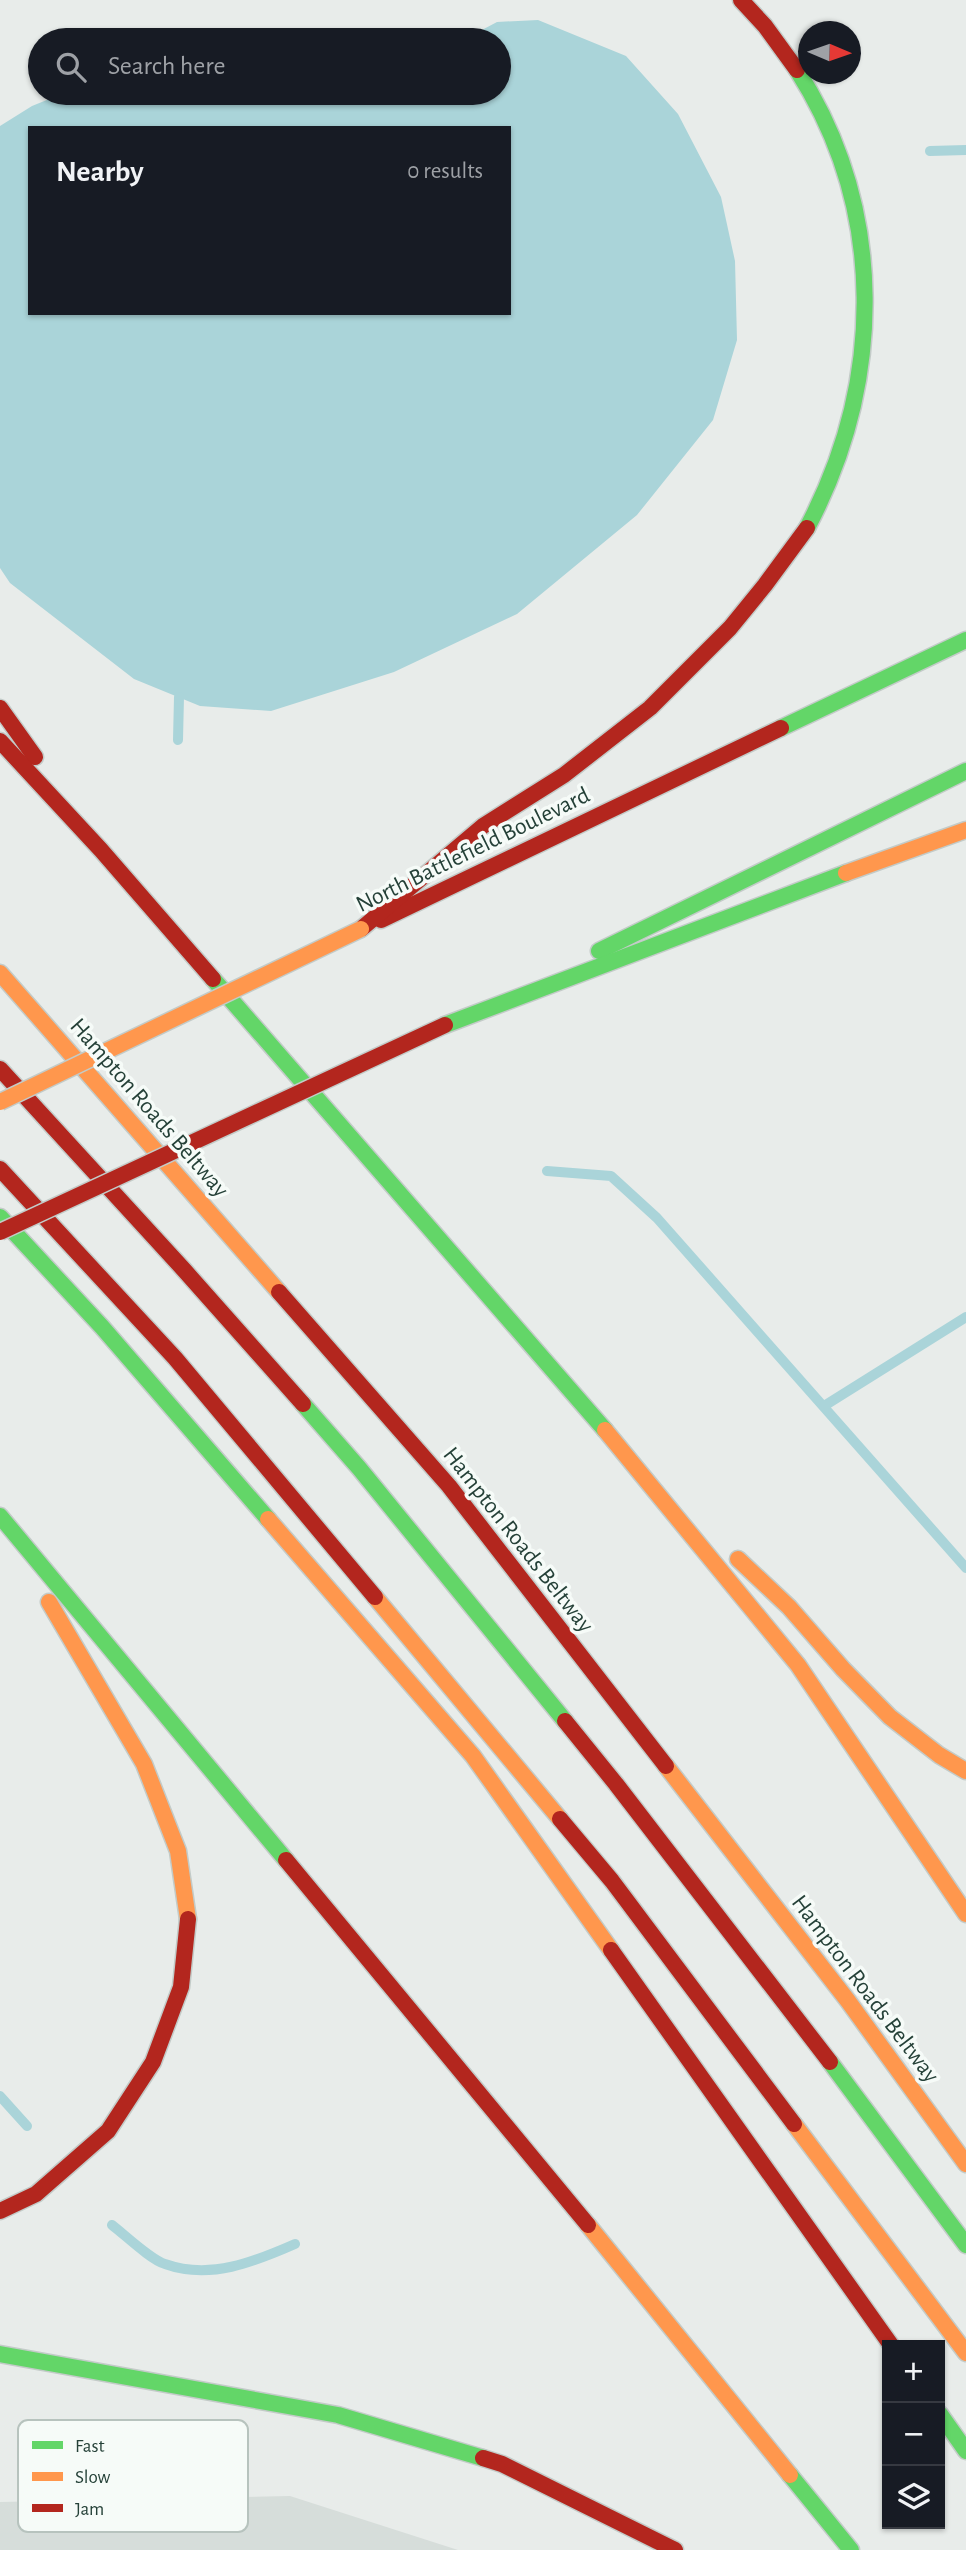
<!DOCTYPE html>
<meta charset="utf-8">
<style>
:root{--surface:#171b24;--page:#20242c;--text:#f1f3f6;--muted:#9ea1a6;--line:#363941}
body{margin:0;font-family:"Alegreya Sans",sans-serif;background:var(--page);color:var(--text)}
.controls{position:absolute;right:21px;bottom:21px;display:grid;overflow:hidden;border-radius:0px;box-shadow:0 2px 5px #0004}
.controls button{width:63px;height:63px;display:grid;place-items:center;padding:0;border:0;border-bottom:2px solid var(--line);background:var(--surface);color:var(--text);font:35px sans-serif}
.compass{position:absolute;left:798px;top:21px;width:63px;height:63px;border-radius:50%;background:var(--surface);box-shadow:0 2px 5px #0004;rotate:92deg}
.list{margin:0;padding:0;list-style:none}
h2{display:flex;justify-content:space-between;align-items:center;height:91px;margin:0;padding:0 28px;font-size:30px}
h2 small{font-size:23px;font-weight:400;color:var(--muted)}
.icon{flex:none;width:38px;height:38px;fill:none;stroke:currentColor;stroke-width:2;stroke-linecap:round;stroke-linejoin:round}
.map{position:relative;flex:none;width:966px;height:2550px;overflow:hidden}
.search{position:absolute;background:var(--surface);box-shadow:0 2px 5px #0004;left:28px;top:28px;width:483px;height:77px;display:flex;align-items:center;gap:18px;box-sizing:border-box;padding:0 24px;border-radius:38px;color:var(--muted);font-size:26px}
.panel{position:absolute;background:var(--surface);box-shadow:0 2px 5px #0004;left:28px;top:126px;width:483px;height:189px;border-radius:0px}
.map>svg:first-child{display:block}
</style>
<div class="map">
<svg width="966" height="2550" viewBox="0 0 966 2550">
<rect width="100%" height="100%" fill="#e8ecea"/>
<path fill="#d6ddda" d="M290,2496L458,2550H0V2502Z"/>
<path fill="#aad4d9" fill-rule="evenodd" d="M538,20L626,56L678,114L721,197L735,261L737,340L713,420L637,515L517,614L394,672L271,711L200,706L134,679L10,583L0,568V126L32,106L64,93H499V40H463L497,22ZM30,128H509V313H30Z"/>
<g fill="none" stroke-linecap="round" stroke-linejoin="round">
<g stroke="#aad4d9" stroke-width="10">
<path d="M930,151L966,150"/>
<path d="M178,740L179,697"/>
<path d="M547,1171L611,1176L657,1218L966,1568"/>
<path d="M824,1406L966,1317"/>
<path d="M0,2096L27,2126"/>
<path d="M112,2225C125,2235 151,2260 165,2264C210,2280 254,2262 295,2244"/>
</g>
<defs>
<g id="fast">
<path d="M797,70C887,211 884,382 807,528"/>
<path d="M781,728L966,640"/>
<path d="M599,951L966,771"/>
<path d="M213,979L605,1430"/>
<path d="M445,1025L846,873"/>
<path d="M0,1217L102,1327L268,1519"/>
<path d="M303,1404L359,1468L565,1721"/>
<path d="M0,1516L286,1860"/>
<path d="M830,2062L966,2245"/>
<path d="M0,2354L338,2415L483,2458"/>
<path d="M940,2414L966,2451"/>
<path d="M790,2475L851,2550"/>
</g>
<g id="slow">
<path d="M846,873L966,830"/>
<path d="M0,973L279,1292"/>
<path d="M605,1430L798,1665L966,1914"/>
<path d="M268,1519L473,1756L611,1950"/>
<path d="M738,1559L789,1607L843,1669L890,1717L939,1755L966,1771"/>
<path d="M375,1597L560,1819"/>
<path d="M49,1602L144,1764L178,1851L188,1919"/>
<path d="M666,1766L848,2001L966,2164"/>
<path d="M794,2124L966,2353"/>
<path d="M588,2225L790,2475"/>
</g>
<g id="jam">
<path d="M741,0L765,26L797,70"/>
<path d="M0,708L35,757"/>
<path d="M0,741L101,850L213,979"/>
<path d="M381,920L781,728"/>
<path d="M361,929L483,826L564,775L650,708L730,628L765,585L807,528"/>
<path d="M0,1069L185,1271L303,1404"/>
<path d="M0,1169L175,1358L375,1597"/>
<path d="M279,1292L449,1486L666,1766"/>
<path d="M565,1721L616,1784L830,2062"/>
<path d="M560,1819L612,1881L794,2124"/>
<path d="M286,1860L588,2225"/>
<path d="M611,1950L891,2345"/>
<path d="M0,2211L36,2194L108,2131L153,2062L181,1987L188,1919"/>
<path d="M483,2458L502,2464L675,2550"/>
</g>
</defs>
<use href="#fast" stroke="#c3cbc8" stroke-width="19"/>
<use href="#slow" stroke="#c3cbc8" stroke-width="19"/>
<use href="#jam" stroke="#c3cbc8" stroke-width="19"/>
<use href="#fast" stroke="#63d668" stroke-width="16"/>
<use href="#slow" stroke="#ff974d" stroke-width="16"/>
<use href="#jam" stroke="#b3261e" stroke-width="16"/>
<defs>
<path id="slow-bridge" d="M0,1102L361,929"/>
<path id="jam-bridge" d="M0,1232L445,1025"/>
</defs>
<use href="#slow-bridge" stroke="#c3cbc8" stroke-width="19" stroke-linecap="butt"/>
<use href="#jam-bridge" stroke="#c3cbc8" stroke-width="19" stroke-linecap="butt"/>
<use href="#slow-bridge" stroke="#ff974d" stroke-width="16"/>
<use href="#jam-bridge" stroke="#b3261e" stroke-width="16"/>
</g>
<g text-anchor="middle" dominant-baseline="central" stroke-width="7" stroke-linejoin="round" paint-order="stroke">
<g font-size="24" fill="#254138" stroke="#f6fbf8">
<text transform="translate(473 850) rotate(-26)">North Battlefield Boulevard</text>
<text transform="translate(149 1108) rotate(49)">Hampton Roads Beltway</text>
<text transform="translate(518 1540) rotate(52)">Hampton Roads Beltway</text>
<text transform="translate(865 1989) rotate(53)">Hampton Roads Beltway</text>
</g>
</g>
<rect x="18" y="2420" width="230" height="112" rx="10" fill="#f6fbf8" stroke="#b7c3be" stroke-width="2"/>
<rect x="32" y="2441" width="31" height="8" fill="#63d668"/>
<rect x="32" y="2472" width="31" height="9" fill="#ff974d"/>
<rect x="32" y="2504" width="31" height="8" fill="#b3261e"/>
<g font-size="19" fill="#254138">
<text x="75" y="2452">Fast</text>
<text x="75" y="2483">Slow</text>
<text x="75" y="2515">Jam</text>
</g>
</svg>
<div class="controls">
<button>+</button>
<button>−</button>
<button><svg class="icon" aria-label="layers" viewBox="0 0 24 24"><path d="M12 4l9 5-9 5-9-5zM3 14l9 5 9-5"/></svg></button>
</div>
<svg class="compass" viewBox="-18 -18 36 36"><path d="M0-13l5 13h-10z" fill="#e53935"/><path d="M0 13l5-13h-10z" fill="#9ea1a6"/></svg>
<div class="search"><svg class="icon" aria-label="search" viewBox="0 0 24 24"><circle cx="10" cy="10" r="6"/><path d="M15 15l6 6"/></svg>Search here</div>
<section class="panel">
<h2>Nearby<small>0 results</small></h2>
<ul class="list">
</ul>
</section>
</div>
